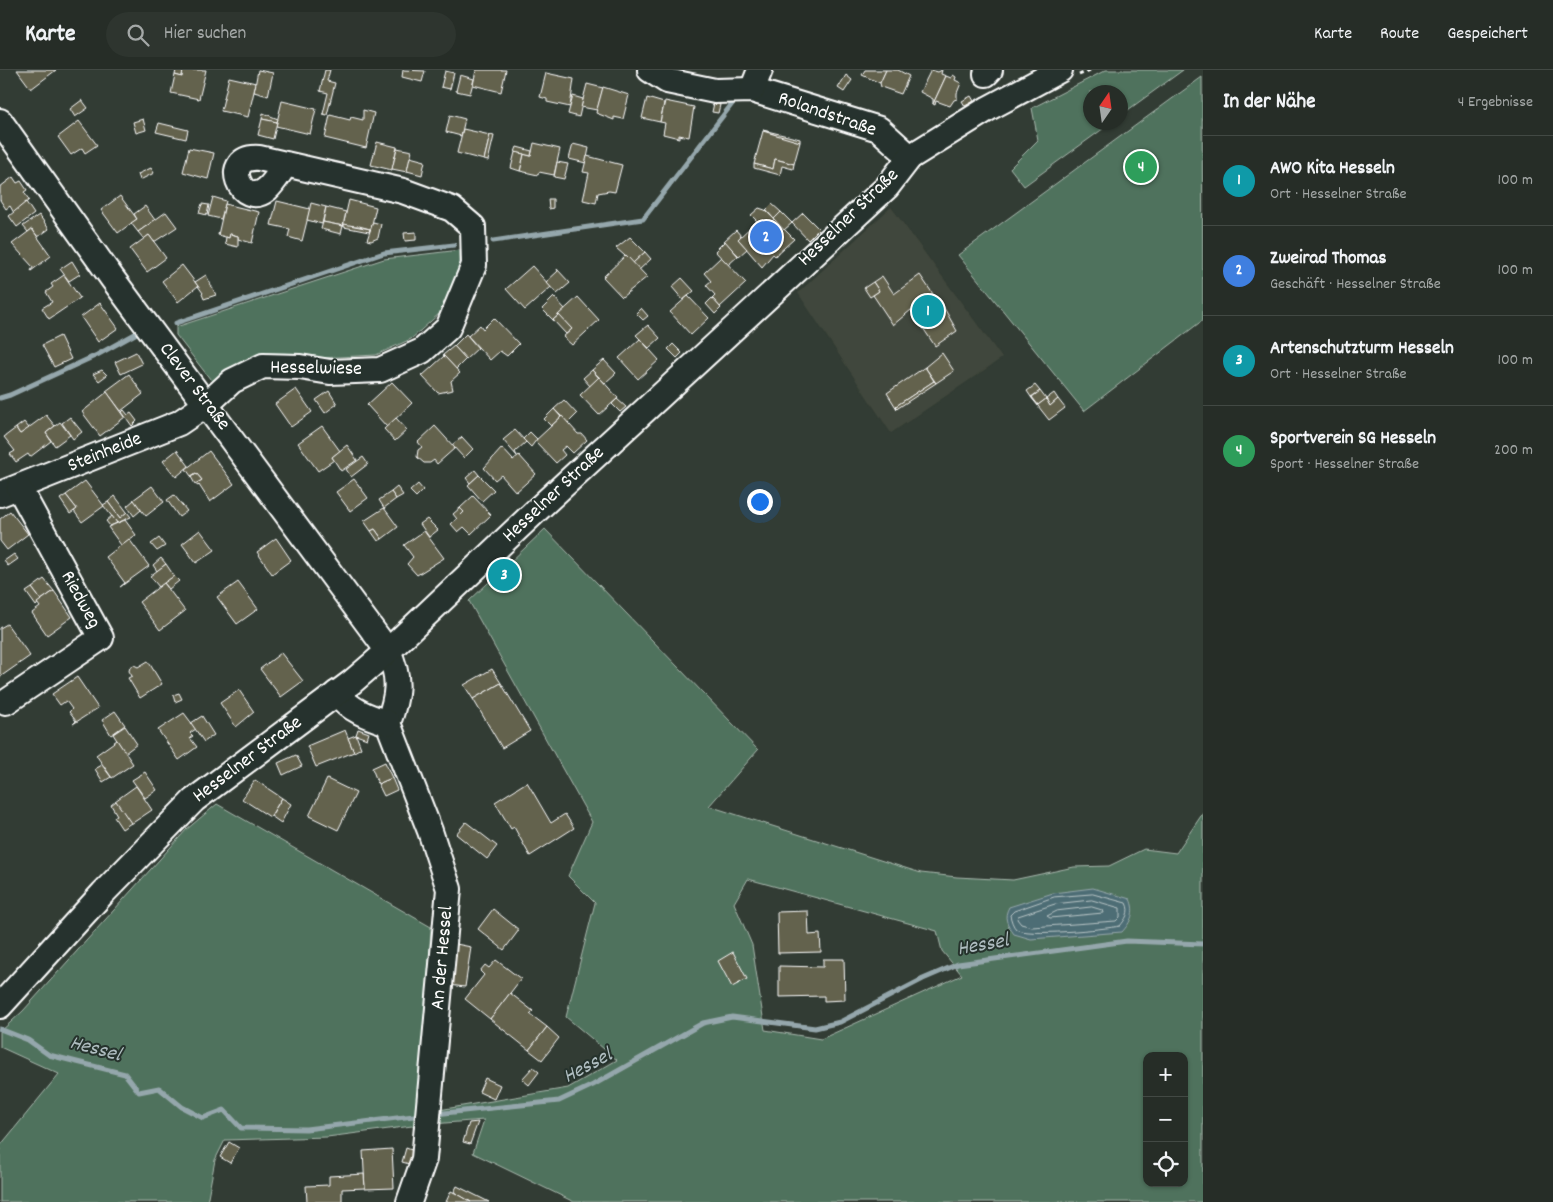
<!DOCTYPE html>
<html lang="de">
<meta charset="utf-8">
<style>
:root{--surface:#262d27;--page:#2e352f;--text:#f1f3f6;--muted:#a4a8a7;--line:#424944;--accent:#d6ab8b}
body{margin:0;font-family:Dekko,sans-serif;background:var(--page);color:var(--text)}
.controls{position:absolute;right:15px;bottom:15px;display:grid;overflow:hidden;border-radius:10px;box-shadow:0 1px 4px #0004}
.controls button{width:45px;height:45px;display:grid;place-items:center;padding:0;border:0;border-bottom:1px solid var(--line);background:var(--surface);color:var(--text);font:25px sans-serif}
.compass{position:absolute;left:1083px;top:15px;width:45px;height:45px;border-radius:50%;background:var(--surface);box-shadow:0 1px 4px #0004;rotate:13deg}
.you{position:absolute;left:759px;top:431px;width:18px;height:18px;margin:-12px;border:4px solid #fff;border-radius:50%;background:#1a73e8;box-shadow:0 0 0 8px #1a73e833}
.badge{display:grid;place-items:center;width:32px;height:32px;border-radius:50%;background:var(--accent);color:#fff;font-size:16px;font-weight:700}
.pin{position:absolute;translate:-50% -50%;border:2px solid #fff;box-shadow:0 1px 5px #0006}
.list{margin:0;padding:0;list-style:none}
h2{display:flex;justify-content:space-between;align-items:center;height:65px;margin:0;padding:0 20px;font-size:21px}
h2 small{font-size:16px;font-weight:400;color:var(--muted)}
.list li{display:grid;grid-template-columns:32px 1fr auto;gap:15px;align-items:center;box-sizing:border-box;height:90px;padding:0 20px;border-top:1px solid var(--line)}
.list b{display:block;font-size:19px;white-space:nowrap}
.list p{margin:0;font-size:16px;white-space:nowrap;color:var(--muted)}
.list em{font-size:16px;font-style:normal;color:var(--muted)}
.icon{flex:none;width:28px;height:28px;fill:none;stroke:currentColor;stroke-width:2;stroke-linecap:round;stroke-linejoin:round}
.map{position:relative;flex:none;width:1203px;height:1132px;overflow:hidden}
header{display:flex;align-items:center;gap:30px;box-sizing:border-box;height:70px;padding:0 25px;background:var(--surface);border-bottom:1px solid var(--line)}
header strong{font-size:24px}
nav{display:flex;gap:28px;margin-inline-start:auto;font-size:18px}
.search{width:350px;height:45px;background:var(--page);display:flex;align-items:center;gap:12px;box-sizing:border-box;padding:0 18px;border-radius:28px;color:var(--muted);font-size:19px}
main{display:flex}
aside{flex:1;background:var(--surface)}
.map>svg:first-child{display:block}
</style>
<header>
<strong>Karte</strong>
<div class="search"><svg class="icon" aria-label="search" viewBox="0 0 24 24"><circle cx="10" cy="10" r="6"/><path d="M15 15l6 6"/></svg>Hier suchen</div>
<nav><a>Karte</a><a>Route</a><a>Gespeichert</a></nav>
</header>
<main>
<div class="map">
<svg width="1203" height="1132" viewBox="0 0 1203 1132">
<rect width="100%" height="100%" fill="#323c34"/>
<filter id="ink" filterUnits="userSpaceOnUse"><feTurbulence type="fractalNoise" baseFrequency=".02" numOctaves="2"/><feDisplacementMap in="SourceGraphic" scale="10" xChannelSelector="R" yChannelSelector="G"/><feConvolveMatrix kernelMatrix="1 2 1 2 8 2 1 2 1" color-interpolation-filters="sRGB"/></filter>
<g filter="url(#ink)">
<path fill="#41473c" d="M891,137L1002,288L891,363L798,223Z"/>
<g fill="#50725d" stroke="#a8b8ae" fill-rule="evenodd">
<path d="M1106,0H1183L1121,45L1120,22H1090V52L1111,53L1024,116L1010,98L1038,70L1032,38Z"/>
<path d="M1202,7L1203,250L1084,341L958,185Z"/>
<path d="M460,180V196L440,243L411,269L376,285L302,289L214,314L176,265V257L384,189Z"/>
<path d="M545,459L758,680L709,736L921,803L957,807L1013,810L1074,797L1109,796L1144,779L1176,783L1203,743V1132H574L473,1083L484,1050L432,1054L433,1041L568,1018L617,990L566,947L595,833L568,806L592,752L469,531ZM748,809L937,861L942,881L962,905L821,969L765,960L752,875L734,833ZM1147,986H1184V1113H1147Z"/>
<path d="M217,734L431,857L420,1055L327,1067L225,1070L215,1090L207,1132H0V1076L59,1004L0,977V962L23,941L187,759Z"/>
</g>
<path fill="#4e6d74" stroke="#95a7ac" d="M1093,818L1130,829C1136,842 1131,852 1122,862L1031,869L1014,864C1007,854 1003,848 1009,837L1053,823Z"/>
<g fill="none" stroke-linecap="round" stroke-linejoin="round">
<g stroke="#b8c5c7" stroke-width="1">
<path d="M1093,824L1126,833C1131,842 1125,850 1120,856C1105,859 1026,867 1016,859C1013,856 1011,850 1010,845L1014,841L1054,827Z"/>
<path d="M1092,830L1120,838V847L1116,851L1032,857L1021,854L1017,849L1018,846L1055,834Z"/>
<path d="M1092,837L1102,840L1103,843L1050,848L1047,846L1057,841Z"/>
</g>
<g stroke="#95a7ac" stroke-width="5">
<path d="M493,171L643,149L732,34"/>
<path d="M176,253L384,183L454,175"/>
<path d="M0,328L10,325L97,285L135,264"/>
<path d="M0,959L28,970L49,985L125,1004L139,1022L159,1018L182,1037L203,1048L224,1040L241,1058L306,1059L422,1045"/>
<path d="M435,1044L559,1031L593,1015L703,953L732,947L815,958L840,952L923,909L958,894L1127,871L1203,874"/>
</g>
</g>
<g fill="#64624e" stroke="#fff">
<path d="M17,0H56L31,19Z"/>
<path d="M176,0H183L182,7L175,5Z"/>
<path d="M183,0H206L199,29L171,23L175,5L182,7Z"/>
<path d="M258,0L273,3L268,26L254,22Z"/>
<path d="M325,0H330L327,11L335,13L327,45L323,44L328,23L320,21Z"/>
<path d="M403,0L425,1L422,12L402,7Z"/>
<path d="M476,0H506L501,22L473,15Z"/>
<path d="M865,0H886L880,13L862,5Z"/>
<path d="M886,0H898L909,6L901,24L881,17L880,13Z"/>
<path d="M931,0L938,2L942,0L941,4L946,6L933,34V29L920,22Z"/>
<path d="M445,1L454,3L450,19L441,17Z"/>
<path d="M546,3L574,9L570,37L547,32V29L540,27Z"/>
<path d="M460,5L474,9L470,24L456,21Z"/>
<path d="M846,5L852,10L844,22L838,18Z"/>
<path d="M953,5L956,7L955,10L961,13L957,23V29L954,30L950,36L936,31L935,35L933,34L946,6L951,8Z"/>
<path d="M229,7L256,13L248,47L221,41Z"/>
<path d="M587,14L603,18L597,40L581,37Z"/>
<path d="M603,17L629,25L623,49L614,47V50L596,43Z"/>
<path d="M573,26L583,29L579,47L568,44Z"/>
<path d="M971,26L974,31L965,36L962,31Z"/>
<path d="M647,28L664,33L660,52L642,48Z"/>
<path d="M82,30L88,38L75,47L70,39Z"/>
<path d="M282,31L316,39L310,64L276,56Z"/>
<path d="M665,31L694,37L689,67L679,65V68L663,64L665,53L660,52Z"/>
<path d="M714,33L720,35L718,43L712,42Z"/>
<path d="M363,40L374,43L366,78L325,68L330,45L350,50L351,47L363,50Z"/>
<path d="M263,43L278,49L277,52L262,49Z"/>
<path d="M450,45L465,49L461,66L446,62Z"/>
<path d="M143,49L146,60L136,63L133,52Z"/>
<path d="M262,49L277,52L273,69L258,65Z"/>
<path d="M79,51L97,75L85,83L82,78L71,85L58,67Z"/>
<path d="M159,53L188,60L186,69L156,62Z"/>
<path d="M463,59L490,65L484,90L457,83Z"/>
<path d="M763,60L800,69V72L783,68Z"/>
<path d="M763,61L800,72L794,94L775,89L773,99L754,94Z"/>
<path d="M490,65L494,66L488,91L484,90Z"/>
<path d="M377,72L397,77L392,100L371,95Z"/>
<path d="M534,73L560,79L554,105L539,102L538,105L520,101L524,84L531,86Z"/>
<path d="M573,74L589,78L586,93L569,89Z"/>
<path d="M517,77L532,81L531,86L515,82Z"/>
<path d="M189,78L214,83L208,109L183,102Z"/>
<path d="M397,78L412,81L407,102L392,99Z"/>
<path d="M515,82L524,84L520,101L511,98Z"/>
<path d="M587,86L622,95L615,122L609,121L598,123L596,133L583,130L589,103L583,102Z"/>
<path d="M410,87L425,91L422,105L407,101Z"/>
<path d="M775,89L794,94L793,99L782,96L780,105L754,98V94L773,99Z"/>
<path d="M557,92L568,94L564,109L554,107Z"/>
<path d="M151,98L154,103L140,110L138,104Z"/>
<path d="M13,107L17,113L21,111L27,120L24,122L29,130L14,143L10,136L6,139L0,130V117Z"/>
<path d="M120,126L137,149L118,163L101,140Z"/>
<path d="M213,127L226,131L221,149L208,146Z"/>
<path d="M548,129H553V138L549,139Z"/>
<path d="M349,130L376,137L370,163V159L359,156H343Z"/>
<path d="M277,131L310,139L302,171L288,167L290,159L271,155Z"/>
<path d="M26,132L34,144L17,157L9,146Z"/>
<path d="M311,133L326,137L322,154L307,150Z"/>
<path d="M202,134L209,135L207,145L199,143Z"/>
<path d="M225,134L259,142L252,173L238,169V166L230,164L229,168L218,165Z"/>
<path d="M772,134L781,142L774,149L766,140Z"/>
<path d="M145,136L155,150L138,162L131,153L137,149L134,144Z"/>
<path d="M326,137L346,142L343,156L323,152Z"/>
<path d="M759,138L765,140L794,169L775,186L773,184L762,197L738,169L757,151L751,145Z"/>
<path d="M166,142L177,157L154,172L149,165L144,169L138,162Z"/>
<path d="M781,142L792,153L784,160L774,149Z"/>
<path d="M803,143L819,159L808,170L792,153Z"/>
<path d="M39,145L49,159L38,167L32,159L28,162L23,156Z"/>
<path d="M323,152L343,156L341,164L321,159Z"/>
<path d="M373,152L381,154L378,168L371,171L367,170Z"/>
<path d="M344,154L370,159L369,162L344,157Z"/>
<path d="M32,159L51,186L31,201L33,197L12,174Z"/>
<path d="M736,160L741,166L738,169L747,179L739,186L724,171Z"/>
<path d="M416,162V170L405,171L404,163Z"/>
<path d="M230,164L238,166V177L225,174L226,167L229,168Z"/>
<path d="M149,165L166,188L147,202L130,179Z"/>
<path d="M630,167L645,182L633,193L616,178Z"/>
<path d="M725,171L738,186L728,195L715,181Z"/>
<path d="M645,182L651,189L639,200L633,193Z"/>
<path d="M626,185L647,207L622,227L603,207Z"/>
<path d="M721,187L746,213L720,237L712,228L715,225L706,215L711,211L704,203Z"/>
<path d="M72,191L80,204L69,211L60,199Z"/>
<path d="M182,195L198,216L178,232L162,211Z"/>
<path d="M532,196L551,217L525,240L506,219Z"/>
<path d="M557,199L570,213L557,224L546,212L558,201Z"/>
<path d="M64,205L80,228L49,249L42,238L52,232L46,222L53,217L51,214Z"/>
<path d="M206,205L216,225L204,229L202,224L203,223L195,212Z"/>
<path d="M920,205L937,230L939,229L957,261L935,276L911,240L893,255L873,225L879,221L873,212L882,206L894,224Z"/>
<path d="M682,208L694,221L683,230L672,217Z"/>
<path d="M873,212L879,221L870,227L864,218Z"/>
<path d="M688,226L709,248L691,265L670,242Z"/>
<path d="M554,227L565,239L553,250L542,239Z"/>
<path d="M578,227L599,250L572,275L563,267L572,259L558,245Z"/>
<path d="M712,228L721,238L715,244L706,234Z"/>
<path d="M100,233L118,258L98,272L81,247Z"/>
<path d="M641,238L648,246L643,250L636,243Z"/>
<path d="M559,245L572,259L566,264L553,250Z"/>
<path d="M494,248L519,274L507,286L500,281L490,290L468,266L480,255L483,259Z"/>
<path d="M648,255L660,268L649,278L636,265Z"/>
<path d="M466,264L478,278L466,289L454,276Z"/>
<path d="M60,266L71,289L54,297L42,275Z"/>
<path d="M640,269L659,290L638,309L619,288Z"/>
<path d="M673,274L682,283L677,288L668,279Z"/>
<path d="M454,276L466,289L456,299L443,285Z"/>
<path d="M136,282L142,294L121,304L115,292Z"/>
<path d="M942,283L954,301L936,313L925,297Z"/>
<path d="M444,286L460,303L451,311L453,320L438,323L422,306Z"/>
<path d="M604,290L616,303L605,313L592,300Z"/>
<path d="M925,297L934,311L896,336L897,339L887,323Z"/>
<path d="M102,300L107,305L99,311L93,304Z"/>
<path d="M592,300L599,308L590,316L583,308Z"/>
<path d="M129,304L143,324L121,341L106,321Z"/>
<path d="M599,307L618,328L599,345L580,325Z"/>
<path d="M934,311L936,313L898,338L896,336Z"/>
<path d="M392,312L412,333L387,357L367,335Z"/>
<path d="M1035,315L1040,321L1031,327L1027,321Z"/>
<path d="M296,319L312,342L291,357L275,334Z"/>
<path d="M329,321L337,334L325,343L316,330Z"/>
<path d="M1040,321L1046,329L1038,335L1032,327Z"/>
<path d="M107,322L125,347L100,366L82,342Z"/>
<path d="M1054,323L1058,329L1050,336L1046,329Z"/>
<path d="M1031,327L1038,335L1046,329L1050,336L1058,329L1065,338L1049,350Z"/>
<path d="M617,329L626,337L620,342L612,334Z"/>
<path d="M564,330L577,344L568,353L554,339Z"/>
<path d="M554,339L561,347L551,356L544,349Z"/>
<path d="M124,340L128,345L131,343L137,351L132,356L122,342Z"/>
<path d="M46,345L55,356L46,363L51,371L30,387L28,384L16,392L10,384L15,381L4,367L16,358L20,364Z"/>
<path d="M562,346L578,364H582L587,370L573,383L566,376L561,380L565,385L556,393L535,371Z"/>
<path d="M70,347L82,362L73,369L62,353Z"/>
<path d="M396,348L407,360L395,371L384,359Z"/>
<path d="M24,352L29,358L20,364L16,358Z"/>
<path d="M60,352L70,365L55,376L46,363Z"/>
<path d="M322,356L340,381L332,387L334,390L318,401L298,373Z"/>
<path d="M435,356L455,378L437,394L434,390L430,393H424L417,387L418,380L422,377L418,372Z"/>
<path d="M515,360L526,372L515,382L517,386L503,370Z"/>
<path d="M530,362L537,369L531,377L523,369Z"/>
<path d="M462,367L473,379L464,388L452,375Z"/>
<path d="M347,375L357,390L341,401L332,387Z"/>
<path d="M502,378L513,390L519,385L536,404L516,422L501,405L495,410L484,398Z"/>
<path d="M177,380L189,396L176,407L163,391Z"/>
<path d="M209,381L234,414L210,432L199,415L198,416L195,414L202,410L196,403L191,406L186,399Z"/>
<path d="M363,387L368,394L351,407L346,399Z"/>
<path d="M475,400L479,405L470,413L466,408Z"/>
<path d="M196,403L202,410L195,414L191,407Z"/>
<path d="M479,405L494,420L482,431L468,415Z"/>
<path d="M354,409L368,428L350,441L336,422Z"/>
<path d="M85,411L104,436L82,452L74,441L77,439L66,425Z"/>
<path d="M418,414L423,420L416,427L410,421Z"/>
<path d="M152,416L164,432L146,446L133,430Z"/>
<path d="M397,417L403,425L396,429L391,422Z"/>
<path d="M391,422L396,429L384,438L379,430Z"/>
<path d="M66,425L77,439L70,444L60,429Z"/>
<path d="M174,425L187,441L179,447L167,430Z"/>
<path d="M115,426L127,442L120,448L108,432Z"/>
<path d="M473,426L491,445L471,464L464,457L458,462L451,454L464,442L460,438Z"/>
<path d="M134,430L141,440L134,446L127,436Z"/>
<path d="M108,432L120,448L127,442L131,447L117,453L103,435Z"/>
<path d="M384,438L398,457L382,469L375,459L371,461L364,451Z"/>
<path d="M460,438L464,442L457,449L453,444Z"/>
<path d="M10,441L28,464L7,480L0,471V449Z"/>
<path d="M112,446L117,453L110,456L106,451Z"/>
<path d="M427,449L438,460L429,467L420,454Z"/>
<path d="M125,450L136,465L121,475L108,457Z"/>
<path d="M375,459L382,469L378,471L371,461Z"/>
<path d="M200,460L215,480L196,493L182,474Z"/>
<path d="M424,461L444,488L417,505L407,494L413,487L404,475Z"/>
<path d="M159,468L165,476L157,481L151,474Z"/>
<path d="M276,468L291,490L272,504L257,482Z"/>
<path d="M129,469L149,496L120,517L125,513L106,487Z"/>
<path d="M14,484L18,489L8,496L4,491Z"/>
<path d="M161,488L166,494L157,501L153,495Z"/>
<path d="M166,494L174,506L159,517L150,506Z"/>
<path d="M506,499L511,504L503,511L498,506Z"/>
<path d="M174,506L179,511L169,519L164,513Z"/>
<path d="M44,509L54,521L41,530L32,518Z"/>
<path d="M238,512L258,539L237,554L217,527Z"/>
<path d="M164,513L185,541L160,560L139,532Z"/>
<path d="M32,518L41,530L36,536L26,522Z"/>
<path d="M54,521L72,547L47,565L32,543L40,537L37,533Z"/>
<path d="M7,554L30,586L0,607V558Z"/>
<path d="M281,583L303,611L281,627L260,599Z"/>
<path d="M148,591L162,614L140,628L128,608L132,606L129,601L130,597L134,595L138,597Z"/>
<path d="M492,599L501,613L473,629L464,615Z"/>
<path d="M77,607L98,638L73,654L76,651L69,642L72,639L66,631L60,635L52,624Z"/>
<path d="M501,613L530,661L502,678L473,629Z"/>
<path d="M239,620L254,642L236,657L220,633Z"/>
<path d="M179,623L182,629L175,632L173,625Z"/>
<path d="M115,641L125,655L111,665L102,650Z"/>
<path d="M184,643L196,659L190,663L193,666L190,668L197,677L179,690L158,660Z"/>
<path d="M202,646L214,665L204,672L191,653Z"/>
<path d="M125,656L137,674L125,683L113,664Z"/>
<path d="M358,659L369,663L367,669L356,665Z"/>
<path d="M345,660L354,682L316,697L307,676Z"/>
<path d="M356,665L361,678L354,682L348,668Z"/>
<path d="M117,670L133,694L112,708L96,685Z"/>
<path d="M296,685L302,696L283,705L278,693Z"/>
<path d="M385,692L392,708L378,714L372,698Z"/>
<path d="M102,695L111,707L103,712L95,699Z"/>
<path d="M145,702L157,720L145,728L132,710Z"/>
<path d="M392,708L397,720L384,726L378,714Z"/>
<path d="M327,709L356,723L338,760L309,746Z"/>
<path d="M255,710L282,728L270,747L242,729Z"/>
<path d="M527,712L551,753L565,744L574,758L530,786L514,757L511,759L495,732Z"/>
<path d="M136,716L152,740L131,754L115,731Z"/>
<path d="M282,728L291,734L281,753L271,746Z"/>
<path d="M116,731L131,753L122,759L114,747L117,745L111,735Z"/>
<path d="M466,752L497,776L487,789L456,764Z"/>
<path d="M493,839L519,860L504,880L478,859Z"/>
<path d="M808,841L809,865L820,864L821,882L778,883L777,842Z"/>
<path d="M456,874L471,877L465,917L449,915Z"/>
<path d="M733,882L747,909L732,917L718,891Z"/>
<path d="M823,889H844L845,930L824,931V926L779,927V896L823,897Z"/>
<path d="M496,890L521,909L490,949L465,929L484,905L480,901L485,895L489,898Z"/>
<path d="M510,923L533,941L530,944L547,957L529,980L490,949Z"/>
<path d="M547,957L559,968L542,990L529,980Z"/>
<path d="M533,997L539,1002L529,1015L522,1009Z"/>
<path d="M485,1008L500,1015L494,1029L479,1022Z"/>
<path d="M478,1052L470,1074L463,1072L469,1053Z"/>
<path d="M229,1072L239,1078L230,1093L220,1087Z"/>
<path d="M406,1078L417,1082L413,1095L402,1092Z"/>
<path d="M392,1079L394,1118L365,1119L363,1081Z"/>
<path d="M364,1104L365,1118L342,1119V1132H307L306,1116L329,1115V1106Z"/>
<path d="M457,1116L489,1132H471L454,1122Z"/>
<path d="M451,1121L461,1126L471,1132H446Z"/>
</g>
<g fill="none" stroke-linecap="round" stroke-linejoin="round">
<defs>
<g id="minor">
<path d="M650,0L667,11L715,21L752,20L879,59L910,87"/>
<path d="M986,4L990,0"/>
<path d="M752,20L760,0"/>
<path d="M0,51L112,208L388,581C401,608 398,626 388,653L430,761L449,819L424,1089L409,1132"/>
<path d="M0,424L179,353L207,334L232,311L263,296L300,297L330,302L380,300L422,281L448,258L474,195L473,157L452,139L403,121L259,88C219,85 241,141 267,119C274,113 280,102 286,94"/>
<path d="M337,623C349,640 369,647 388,653"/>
<path d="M6,632L101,568L19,418"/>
<path d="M0,936L103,823L194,730L352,612L388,581L538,439L887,117L910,87L989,38L1060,0"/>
</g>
</defs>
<use href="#minor" stroke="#fff" stroke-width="28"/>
<path stroke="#fff" stroke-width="3" stroke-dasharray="4 4" stroke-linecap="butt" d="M1079,5L1090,0"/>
<use href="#minor" stroke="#26332d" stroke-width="24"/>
</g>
</g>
<g text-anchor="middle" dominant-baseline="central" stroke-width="4" stroke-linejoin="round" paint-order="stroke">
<g font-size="20" fill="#fff" stroke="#26332d">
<text transform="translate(827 45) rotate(19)">Rolandstraße</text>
<text transform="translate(849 148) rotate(-44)">Hesselner Straße</text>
<text transform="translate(316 299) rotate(1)">Hesselwiese</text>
<text transform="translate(194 317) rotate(53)">Clever Straße</text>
<text transform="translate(105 383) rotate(-22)">Steinheide</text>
<text transform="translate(554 425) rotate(-43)">Hesselner Straße</text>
<text transform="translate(80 530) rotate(61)">Riedweg</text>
<text transform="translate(248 690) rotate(-37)">Hesselner Straße</text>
<text transform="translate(443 888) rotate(-85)">An der Hessel</text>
</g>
<g font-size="21" font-style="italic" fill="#afbdc0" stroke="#26332d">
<text transform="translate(983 876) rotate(-10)">Hessel</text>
<text transform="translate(95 980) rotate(15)">Hessel</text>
<text transform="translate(588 997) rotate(-28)">Hessel</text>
</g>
</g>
</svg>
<div class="controls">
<button>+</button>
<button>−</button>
<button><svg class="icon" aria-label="locate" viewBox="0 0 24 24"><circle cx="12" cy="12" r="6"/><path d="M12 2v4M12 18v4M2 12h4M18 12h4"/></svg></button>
</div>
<svg class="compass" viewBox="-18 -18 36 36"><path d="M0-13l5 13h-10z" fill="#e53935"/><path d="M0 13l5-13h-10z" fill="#a4a8a7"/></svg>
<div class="you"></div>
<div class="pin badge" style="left:928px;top:241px;background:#0f9aa8">1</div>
<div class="pin badge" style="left:766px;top:167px;background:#3f7fe0">2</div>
<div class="pin badge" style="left:504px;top:505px;background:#0f9aa8">3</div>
<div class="pin badge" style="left:1141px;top:97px;background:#2e9e5b">4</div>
</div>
<aside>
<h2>In der Nähe<small>4 Ergebnisse</small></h2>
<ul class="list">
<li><span class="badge" style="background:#0f9aa8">1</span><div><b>AWO Kita Hesseln</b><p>Ort · Hesselner Straße</p></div><em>100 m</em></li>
<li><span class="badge" style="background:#3f7fe0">2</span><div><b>Zweirad Thomas</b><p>Geschäft · Hesselner Straße</p></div><em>100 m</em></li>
<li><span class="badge" style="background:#0f9aa8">3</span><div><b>Artenschutzturm Hesseln</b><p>Ort · Hesselner Straße</p></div><em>100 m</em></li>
<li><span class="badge" style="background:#2e9e5b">4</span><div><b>Sportverein SG Hesseln</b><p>Sport · Hesselner Straße</p></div><em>200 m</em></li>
</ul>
</aside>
</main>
